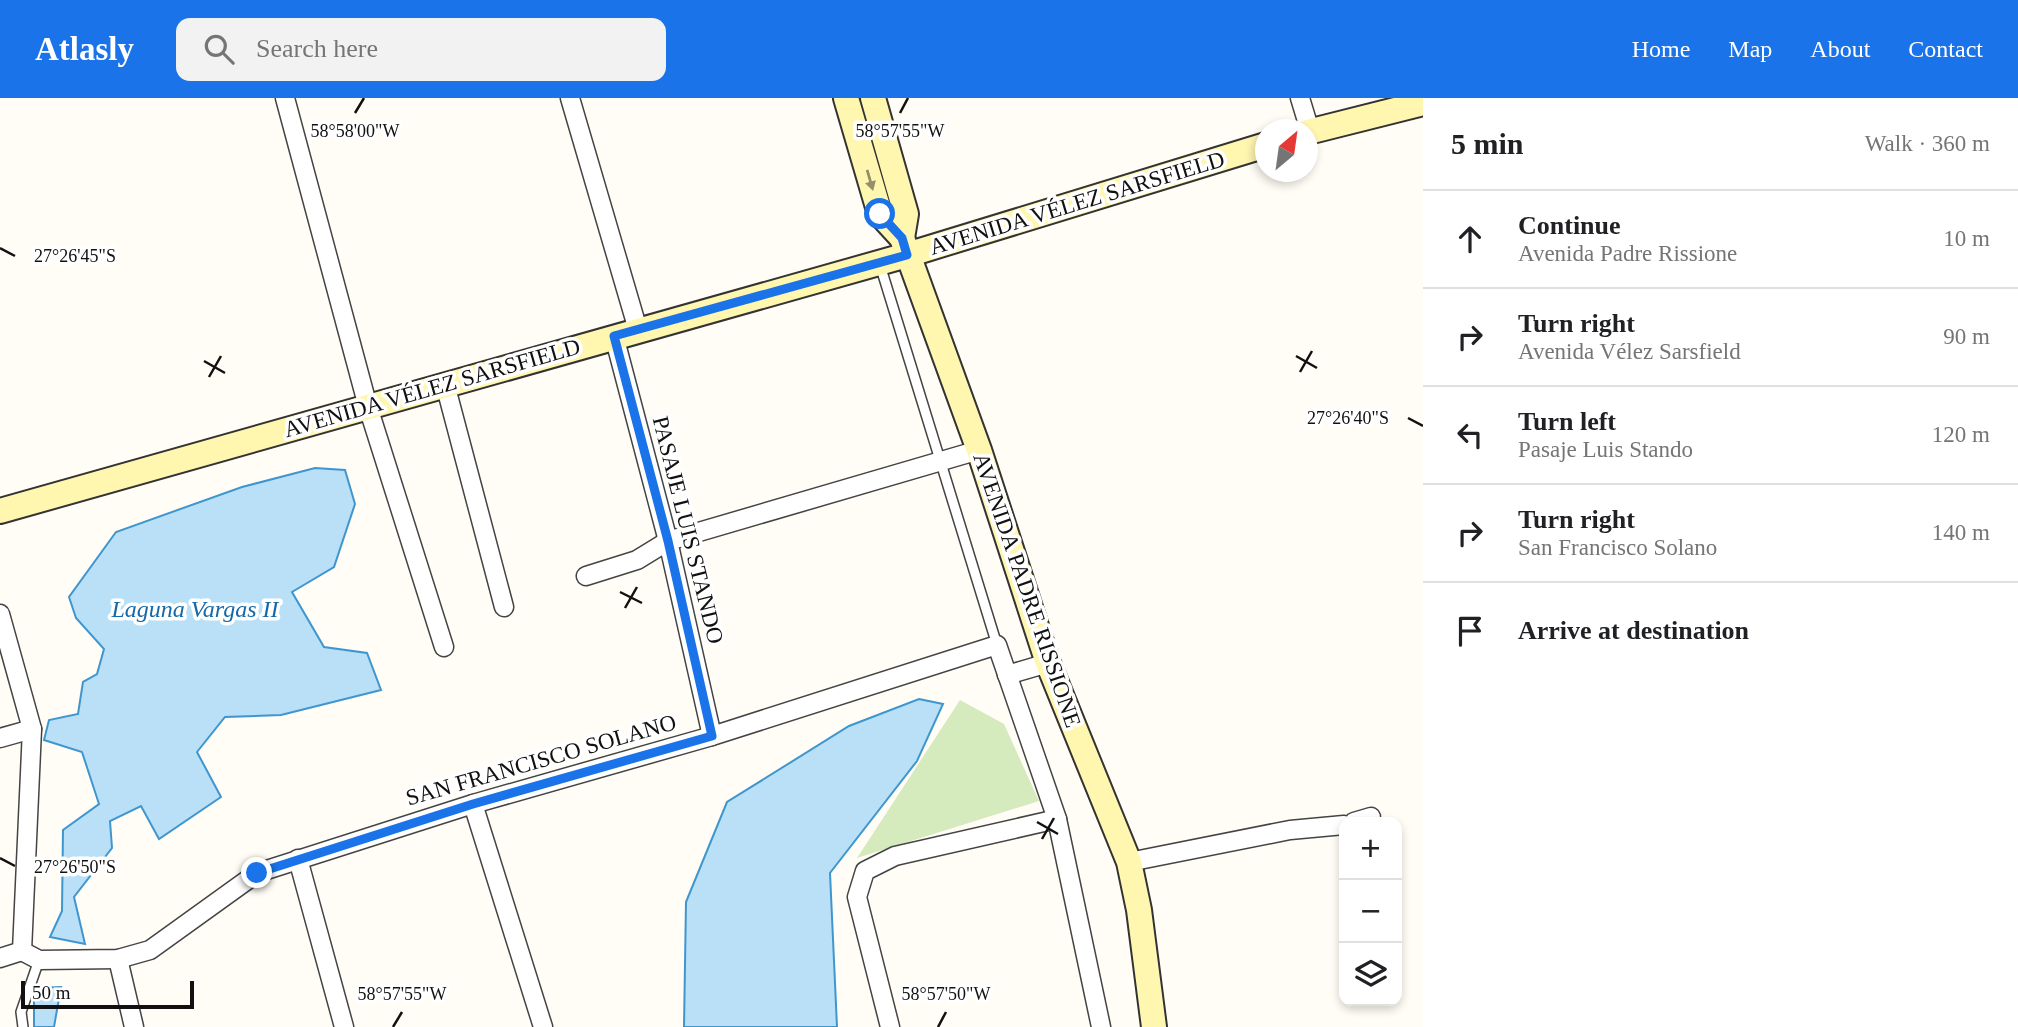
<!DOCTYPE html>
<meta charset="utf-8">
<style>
:root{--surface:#fff;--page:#f2f2f2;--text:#202124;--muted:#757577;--line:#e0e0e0;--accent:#1a73e8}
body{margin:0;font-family:Georgia,serif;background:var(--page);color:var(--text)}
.controls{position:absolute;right:21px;bottom:21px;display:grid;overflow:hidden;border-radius:14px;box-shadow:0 4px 10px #0003}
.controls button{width:63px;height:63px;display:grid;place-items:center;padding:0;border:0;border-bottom:2px solid var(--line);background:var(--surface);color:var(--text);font:35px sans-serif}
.compass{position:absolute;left:1255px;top:21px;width:63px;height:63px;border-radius:50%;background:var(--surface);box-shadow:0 4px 10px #0003;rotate:29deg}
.scale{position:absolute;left:21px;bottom:18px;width:173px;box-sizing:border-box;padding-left:7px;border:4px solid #111;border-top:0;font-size:19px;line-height:24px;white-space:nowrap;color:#111;-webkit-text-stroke:5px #fff;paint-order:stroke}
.stop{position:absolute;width:21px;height:21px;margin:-16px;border:5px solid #1a73e8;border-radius:50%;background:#fff}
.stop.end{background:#1a73e8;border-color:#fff;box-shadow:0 2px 7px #0008}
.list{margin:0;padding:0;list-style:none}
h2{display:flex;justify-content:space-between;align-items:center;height:91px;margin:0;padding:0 28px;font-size:30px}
h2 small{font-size:23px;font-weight:400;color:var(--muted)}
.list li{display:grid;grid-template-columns:46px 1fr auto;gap:21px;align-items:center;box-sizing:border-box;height:98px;padding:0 28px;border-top:2px solid var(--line)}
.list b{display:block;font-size:26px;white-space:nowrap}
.list p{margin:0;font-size:23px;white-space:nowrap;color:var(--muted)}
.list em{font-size:23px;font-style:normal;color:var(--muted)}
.icon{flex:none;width:38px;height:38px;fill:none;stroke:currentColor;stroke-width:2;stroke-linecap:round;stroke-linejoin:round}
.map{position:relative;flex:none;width:1423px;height:929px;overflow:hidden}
header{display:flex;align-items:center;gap:42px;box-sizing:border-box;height:98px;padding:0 35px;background:var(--accent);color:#fff}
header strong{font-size:33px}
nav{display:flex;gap:38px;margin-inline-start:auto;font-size:24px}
.search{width:490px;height:63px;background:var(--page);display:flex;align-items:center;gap:18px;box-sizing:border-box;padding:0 24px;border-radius:14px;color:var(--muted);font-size:26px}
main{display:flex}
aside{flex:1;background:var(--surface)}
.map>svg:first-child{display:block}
</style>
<header>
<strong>Atlasly</strong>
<div class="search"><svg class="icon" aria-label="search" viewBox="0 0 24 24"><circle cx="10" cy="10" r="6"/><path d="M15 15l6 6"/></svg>Search here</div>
<nav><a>Home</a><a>Map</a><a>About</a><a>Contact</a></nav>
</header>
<main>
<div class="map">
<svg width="1423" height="929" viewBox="0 0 1423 929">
<rect width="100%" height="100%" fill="#fffdf5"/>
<path fill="#d5ebbd" d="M960,602L1004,626L1039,703L857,760Z"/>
<g fill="#b9e0f7" stroke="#3f96cf" stroke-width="2">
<path d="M315,370L345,372L355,406L334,469L292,494L324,549L367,555L381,592L281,617L225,619L197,654L221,699L159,741L141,708L110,723L112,750L74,799L85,846L50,839L62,813L63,732L99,706L82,654L44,642L49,622L78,616L83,584L97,576L104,551L76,520L69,499L116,434L242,389Z"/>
<path d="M919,601L943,606L917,663L830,775L837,929H684L686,804L727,704L849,628Z"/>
<path d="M61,889L54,929H34V890Z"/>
</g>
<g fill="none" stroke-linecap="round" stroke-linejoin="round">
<defs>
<g id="lane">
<path d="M880,167L997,547"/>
<path d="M23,929L21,914L39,862"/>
</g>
<g id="street">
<path d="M285,0L368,309L444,549"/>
<path d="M570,0L638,232"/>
<path d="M1300,0L1310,33"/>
<path d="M614,238L668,443L712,638"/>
<path d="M445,286L504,509"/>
<path d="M586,478L637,462L668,443L979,352"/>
<path d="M0,516L32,631L22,853"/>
<path d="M1007,577L1048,565"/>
<path d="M0,640L32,631"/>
<path d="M473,706L543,929"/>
<path d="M1354,724L1371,719"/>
<path d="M298,761L344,929"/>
<path d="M1129,764L1290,732L1344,727"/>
<path d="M22,853L39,862L118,861L150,852L257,775L473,706L712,638L997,547L1057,721L1101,929"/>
<path d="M0,860L22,853"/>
<path d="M118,861L134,929"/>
<path d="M890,929L857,799L865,773L895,758L1057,721"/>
</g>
<g id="secondary">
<path d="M846,0L880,116L902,140L979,352L1048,565L1129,764L1139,812L1154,929"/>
<path d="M873,0L906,116L902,140"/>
<path d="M1308,34L1423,5"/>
<path d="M0,413L907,157L1266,47"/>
</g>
</defs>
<use href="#lane" stroke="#444" stroke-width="12"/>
<use href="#street" stroke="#444" stroke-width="21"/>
<use href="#secondary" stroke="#333" stroke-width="28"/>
<use href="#lane" stroke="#fff" stroke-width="9"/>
<use href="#street" stroke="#fff" stroke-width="18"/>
<use href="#secondary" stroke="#fff6b0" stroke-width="24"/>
</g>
<defs><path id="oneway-solid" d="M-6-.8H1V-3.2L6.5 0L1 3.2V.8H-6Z" transform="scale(1.75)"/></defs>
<use fill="#948f68" href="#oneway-solid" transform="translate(870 82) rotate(74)"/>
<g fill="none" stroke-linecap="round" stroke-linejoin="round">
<path stroke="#1a73e8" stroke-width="9" d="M257,775L473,706L712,638L668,443L614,238L907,157L902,140L880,116"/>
</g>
<path fill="none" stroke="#111" stroke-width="2.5" d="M355,15L364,0M900,15L908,0M0,150L15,158M1296,258L1317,270M204,263L225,275M1300,274L1312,253M209,279L221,258M1408,320L1423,328M620,494L642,505M625,510L637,489M1037,724L1058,736M1042,741L1054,720M0,760L15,768M393,929L402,914M938,929L946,914"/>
<g text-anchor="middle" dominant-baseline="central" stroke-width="7" stroke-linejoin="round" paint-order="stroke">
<g font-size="23" fill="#111" stroke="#fff">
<text transform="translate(1077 105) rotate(-17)">AVENIDA VÉLEZ SARSFIELD</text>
<text transform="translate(432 290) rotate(-16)">AVENIDA VÉLEZ SARSFIELD</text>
<text transform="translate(688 432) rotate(76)">PASAJE LUIS STANDO</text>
<text transform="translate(1027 492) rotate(71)">AVENIDA PADRE RISSIONE</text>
<text transform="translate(541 662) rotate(-16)">SAN FRANCISCO SOLANO</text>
</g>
<g font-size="24" font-style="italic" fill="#1768a6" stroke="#fff">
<text x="195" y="511">Laguna Vargas II</text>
</g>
</g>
<g font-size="18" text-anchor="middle" fill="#111" stroke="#fff" stroke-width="7" stroke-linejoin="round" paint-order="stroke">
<text x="355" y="39">58°58'00"W</text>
<text x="900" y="39">58°57'55"W</text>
<text x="75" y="164">27°26'45"S</text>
<text x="1348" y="326">27°26'40"S</text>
<text x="75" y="775">27°26'50"S</text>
<text x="402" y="902">58°57'55"W</text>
<text x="946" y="902">58°57'50"W</text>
</g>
</svg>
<div class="controls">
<button>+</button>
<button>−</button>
<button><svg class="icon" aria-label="layers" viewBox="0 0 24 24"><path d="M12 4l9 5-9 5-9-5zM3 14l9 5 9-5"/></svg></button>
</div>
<svg class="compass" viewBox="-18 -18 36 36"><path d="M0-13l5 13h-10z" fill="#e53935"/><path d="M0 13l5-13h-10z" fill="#757577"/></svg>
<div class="scale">50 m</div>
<div class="stop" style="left:880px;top:116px"></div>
<div class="stop end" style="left:257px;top:775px"></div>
</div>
<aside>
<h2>5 min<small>Walk · 360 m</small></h2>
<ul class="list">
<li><svg class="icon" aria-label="ahead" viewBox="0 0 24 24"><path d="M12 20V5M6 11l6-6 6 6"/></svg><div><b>Continue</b><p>Avenida Padre Rissione</p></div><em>10 m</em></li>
<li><svg class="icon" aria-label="right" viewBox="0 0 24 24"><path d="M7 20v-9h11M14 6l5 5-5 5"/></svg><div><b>Turn right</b><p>Avenida Vélez Sarsfield</p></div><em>90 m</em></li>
<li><svg class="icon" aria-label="left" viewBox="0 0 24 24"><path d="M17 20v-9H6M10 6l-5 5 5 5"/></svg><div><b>Turn left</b><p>Pasaje Luis Stando</p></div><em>120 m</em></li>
<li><svg class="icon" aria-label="right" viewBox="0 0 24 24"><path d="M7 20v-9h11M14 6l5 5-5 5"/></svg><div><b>Turn right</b><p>San Francisco Solano</p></div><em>140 m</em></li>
<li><svg class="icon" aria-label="arrive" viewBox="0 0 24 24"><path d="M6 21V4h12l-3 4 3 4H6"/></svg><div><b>Arrive at destination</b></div></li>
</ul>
</aside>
</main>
